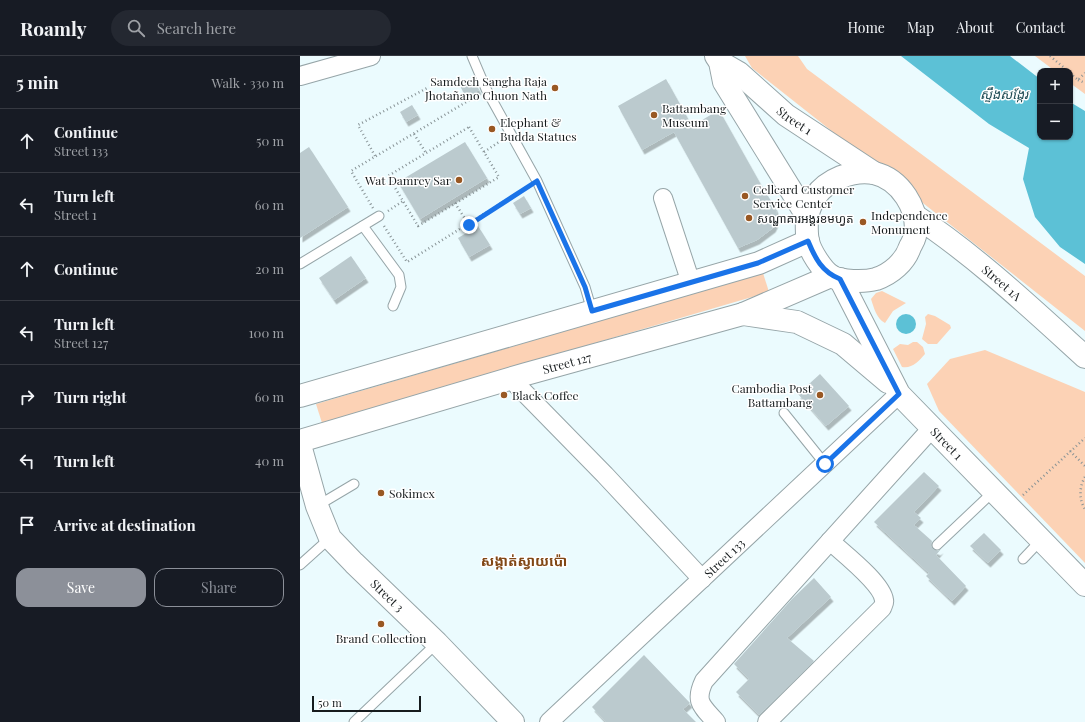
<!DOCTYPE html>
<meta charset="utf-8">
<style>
:root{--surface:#171b24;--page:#242831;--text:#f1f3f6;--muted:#9ea1a6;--line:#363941;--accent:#8c9099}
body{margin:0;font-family:"Playfair Display","Noto Sans Khmer",serif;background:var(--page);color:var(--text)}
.controls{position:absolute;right:12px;top:12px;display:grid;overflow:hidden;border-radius:8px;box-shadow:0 1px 3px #0004}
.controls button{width:36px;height:36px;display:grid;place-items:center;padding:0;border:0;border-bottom:1px solid var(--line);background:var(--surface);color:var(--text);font:20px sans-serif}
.scale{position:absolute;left:12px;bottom:10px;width:109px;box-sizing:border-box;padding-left:4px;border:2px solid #161b1d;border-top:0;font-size:11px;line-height:14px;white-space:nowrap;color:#161b1d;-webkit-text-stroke:3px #fff;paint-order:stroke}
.stop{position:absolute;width:12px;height:12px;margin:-9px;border:3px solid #1a73e8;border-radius:50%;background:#fff}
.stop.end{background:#1a73e8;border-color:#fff;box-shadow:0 1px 4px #0008}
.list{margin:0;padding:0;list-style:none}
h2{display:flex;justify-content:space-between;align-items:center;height:52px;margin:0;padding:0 16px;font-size:17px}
h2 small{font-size:13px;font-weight:400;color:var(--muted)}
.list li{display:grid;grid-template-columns:26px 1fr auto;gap:12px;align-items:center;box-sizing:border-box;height:64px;padding:0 16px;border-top:1px solid var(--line)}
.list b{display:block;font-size:15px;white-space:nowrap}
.list p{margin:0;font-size:13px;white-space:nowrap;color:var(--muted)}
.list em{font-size:13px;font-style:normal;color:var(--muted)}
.actions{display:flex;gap:8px;padding:12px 16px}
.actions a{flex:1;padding:9px 0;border:1px solid var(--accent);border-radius:12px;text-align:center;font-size:14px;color:var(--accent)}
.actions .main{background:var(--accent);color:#fff}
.icon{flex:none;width:22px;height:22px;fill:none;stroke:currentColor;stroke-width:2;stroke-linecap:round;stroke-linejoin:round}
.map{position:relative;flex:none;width:785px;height:666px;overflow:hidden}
header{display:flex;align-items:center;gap:24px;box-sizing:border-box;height:56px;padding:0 20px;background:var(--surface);border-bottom:1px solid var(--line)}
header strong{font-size:19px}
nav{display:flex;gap:22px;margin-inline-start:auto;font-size:14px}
.search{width:280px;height:36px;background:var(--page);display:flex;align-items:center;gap:10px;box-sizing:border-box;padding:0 14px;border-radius:22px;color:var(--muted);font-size:15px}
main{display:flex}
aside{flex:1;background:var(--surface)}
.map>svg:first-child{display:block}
</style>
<header>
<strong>Roamly</strong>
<div class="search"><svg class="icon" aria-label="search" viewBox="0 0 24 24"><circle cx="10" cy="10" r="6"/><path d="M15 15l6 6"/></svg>Search here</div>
<nav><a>Home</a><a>Map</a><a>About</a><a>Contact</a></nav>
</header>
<main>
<aside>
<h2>5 min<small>Walk · 330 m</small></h2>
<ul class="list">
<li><svg class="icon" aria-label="ahead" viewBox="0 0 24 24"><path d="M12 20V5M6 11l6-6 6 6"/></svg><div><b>Continue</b><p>Street 133</p></div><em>50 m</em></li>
<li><svg class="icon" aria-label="left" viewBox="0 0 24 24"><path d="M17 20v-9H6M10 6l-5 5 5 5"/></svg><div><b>Turn left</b><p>Street 1</p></div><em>60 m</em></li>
<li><svg class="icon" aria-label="ahead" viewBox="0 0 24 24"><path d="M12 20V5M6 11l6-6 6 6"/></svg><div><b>Continue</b></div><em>20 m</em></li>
<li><svg class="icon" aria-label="left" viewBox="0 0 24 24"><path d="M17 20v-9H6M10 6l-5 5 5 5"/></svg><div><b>Turn left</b><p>Street 127</p></div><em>100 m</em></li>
<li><svg class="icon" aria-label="right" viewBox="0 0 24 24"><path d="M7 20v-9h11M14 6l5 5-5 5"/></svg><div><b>Turn right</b></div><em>60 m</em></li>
<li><svg class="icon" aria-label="left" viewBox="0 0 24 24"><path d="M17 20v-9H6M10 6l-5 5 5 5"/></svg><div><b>Turn left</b></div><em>40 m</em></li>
<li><svg class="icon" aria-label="arrive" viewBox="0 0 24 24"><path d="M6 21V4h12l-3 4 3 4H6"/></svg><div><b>Arrive at destination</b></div></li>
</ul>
<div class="actions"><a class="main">Save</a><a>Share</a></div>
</aside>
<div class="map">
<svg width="785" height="666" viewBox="0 0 785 666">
<defs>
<filter id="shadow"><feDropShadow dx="2.5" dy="4.5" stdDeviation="0" flood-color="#0004"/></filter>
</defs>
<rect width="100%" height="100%" fill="#ebfbfe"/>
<g fill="#fcd2b5">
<path d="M445,0H498L507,13L785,220V275L452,12Z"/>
<path d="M735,0H785V38L770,27V15H755Z"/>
<path d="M463,217L469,236L22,367L16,348Z"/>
<path d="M582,235L606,247L593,255L585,267C576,262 574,252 571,243L576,237Z"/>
<path d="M628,258L635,260L650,269L651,272L637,288H628L622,283L626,268L625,261Z"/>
<path d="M613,286H617L623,291L625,298C619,305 612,313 602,311L593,293L600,288L608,289Z"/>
<path d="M685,294L785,336V507L639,355L627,328L650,303Z"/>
</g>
<g fill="#5cc1d6">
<path d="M601,0H710L740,23V81H770V46L785,55V208L760,191L735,161L723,123L729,92L689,68Z"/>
<circle cx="606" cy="268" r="10"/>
</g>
<g fill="#bbcace" filter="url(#shadow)">
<path d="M173,23L179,34L166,41L160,30Z"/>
<path d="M366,23L392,70L419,54L464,134L475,151L477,159L476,166L473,172L457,184L438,192L374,76L342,94L318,50Z"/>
<path d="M112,49L118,59L106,66L100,56Z"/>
<path d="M165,86L187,122L120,163L98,126Z"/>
<path d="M9,91L48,151L0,182V97Z"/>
<path d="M224,140L231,152L220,158L213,147Z"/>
<path d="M178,170L190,189L169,201L158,182Z"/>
<path d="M51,200L66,222L34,244L19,222Z"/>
<path d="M520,318L549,350L526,370L498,338Z"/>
<path d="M624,416L639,430L614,456L621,462L614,469L632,485L631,490L633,493L638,495L641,493L636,499L666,530L652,545L626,520L629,517L574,466Z"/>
<path d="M684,477L701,494L688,507L670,490Z"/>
<path d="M514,522L531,541L487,582L514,605L459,659L436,636L449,623L434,608L492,543Z"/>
<path d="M344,599L390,647L383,653L396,666H306L292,651Z"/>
</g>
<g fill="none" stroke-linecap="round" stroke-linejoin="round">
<defs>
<g id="lane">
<path d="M172,0L186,33L237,125L285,231L292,255"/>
<path d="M63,170L99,219L101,231L93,250"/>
<path d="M0,208L79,160"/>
<path d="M484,357L525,408"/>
<path d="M17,450L54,428"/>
<path d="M637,489L693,436"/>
<path d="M723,503L741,484"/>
<path d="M0,509L30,482"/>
<path d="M54,666L137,587"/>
</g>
<g id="street">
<path d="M0,20L71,0"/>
<path d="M363,142L391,227"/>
<path d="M211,323L305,419L402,523"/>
<path id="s1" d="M249,666L599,338"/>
<path d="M416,666C402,650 394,646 404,625L632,372"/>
<path d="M467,666L582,552C583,549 585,547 584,544C582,527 543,497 530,485"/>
</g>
<g id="secondary">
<path d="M416,0L420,6L424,26L507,160C507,168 506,177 508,185C510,195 522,214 531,220C541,226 565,226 576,223C591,218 605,206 610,191C612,187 614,184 615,180C620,153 600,123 574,117C563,115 551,117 541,121C531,125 521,132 515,141C511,147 509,154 507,160"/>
<path id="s2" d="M420,6L439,17L486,59L574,117"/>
<path id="s3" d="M614,159C676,200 730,251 785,301"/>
<path id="s4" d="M540,223L599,338L785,529"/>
<path d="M443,258L497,266L543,288L588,326"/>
<path d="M0,340L459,207L508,185"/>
<path id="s5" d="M0,385L226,318L443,258L531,220"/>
<path id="s6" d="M0,389L17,450L30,482L54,507L137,587L213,666"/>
</g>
</defs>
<use href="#lane" stroke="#96a5a8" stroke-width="11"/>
<use href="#street" stroke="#96a5a8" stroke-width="20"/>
<use href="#secondary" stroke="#96a5a8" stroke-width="24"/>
<g stroke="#889396" stroke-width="2.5" stroke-dasharray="1 3" stroke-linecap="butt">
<path d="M750,0L768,15"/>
<path d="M770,17L778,24L785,17"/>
<path d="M778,24L785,27"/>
<path d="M169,71L199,121L118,170L88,120Z"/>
<path d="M114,78L126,97"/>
<path d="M184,96L202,84"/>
<path d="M75,100L58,69L129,31"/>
<path d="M155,147L169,169"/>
<path d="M73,152L51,115L178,39"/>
<path d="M88,155L103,145"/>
<path d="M84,170L107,206L227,131"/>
<path d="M770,395L785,410"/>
<path d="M785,421C779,431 779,444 785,453"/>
<path d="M723,439L785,382"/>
</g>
<use href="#lane" stroke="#fff" stroke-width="9"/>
<use href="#street" stroke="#fff" stroke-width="18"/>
<use href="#secondary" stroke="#fff" stroke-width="22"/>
</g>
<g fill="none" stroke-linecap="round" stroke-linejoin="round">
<path stroke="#1a73e8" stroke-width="5" d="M169,169L237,125L285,231L292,255L458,207L508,185C515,202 522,216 540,223L599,338L525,408"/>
</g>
<g fill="#995823" stroke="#fff" stroke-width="1.5">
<circle cx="255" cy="32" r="4"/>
<circle cx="354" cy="59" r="4"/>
<circle cx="192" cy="73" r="4"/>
<circle cx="159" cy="124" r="4"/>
<circle cx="445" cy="140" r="4"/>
<circle cx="449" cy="162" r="4"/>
<circle cx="563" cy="166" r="4"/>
<circle cx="204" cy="339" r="4"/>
<circle cx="520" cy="339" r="4"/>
<circle cx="81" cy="437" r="4"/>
<circle cx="81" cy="568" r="4"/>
</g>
<g text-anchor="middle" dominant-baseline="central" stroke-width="3" stroke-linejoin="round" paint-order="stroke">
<g font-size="12" fill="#161b1d" stroke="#fff" text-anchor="start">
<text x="247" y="25" text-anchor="end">Samdech Sangha Raja<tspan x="247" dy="14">Jhotañano Chuon Nath</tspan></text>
<text x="362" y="52">Battambang<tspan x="362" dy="14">Museum</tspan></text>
<text x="200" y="66">Elephant &amp;<tspan x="200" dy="14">Budda Statues</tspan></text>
<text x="151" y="124" text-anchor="end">Wat Damrey Sar</text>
<text x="453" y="133">Cellcard Customer<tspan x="453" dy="14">Service Center</tspan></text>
<text x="571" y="159">Independence<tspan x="571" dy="14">Monument</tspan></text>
<text x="457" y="162">សណ្ឋាគារអង្គរខមហ្វត</text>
<text x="512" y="332" text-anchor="end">Cambodia Post<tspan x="512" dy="14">Battambang</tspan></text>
<text x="212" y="339">Black Coffee</text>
<text x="89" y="437">Sokimex</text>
<text x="81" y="582" text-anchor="middle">Brand Collection</text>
</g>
<g font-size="12" fill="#161b1d" stroke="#fff">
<text stroke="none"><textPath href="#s2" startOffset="95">Street 1</textPath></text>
<text stroke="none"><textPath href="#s3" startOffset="111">Street 1A</textPath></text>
<text stroke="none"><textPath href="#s5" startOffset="278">Street 127</textPath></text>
<text stroke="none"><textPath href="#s4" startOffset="198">Street 1</textPath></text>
<text stroke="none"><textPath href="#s1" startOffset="240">Street 133</textPath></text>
<text stroke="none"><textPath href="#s6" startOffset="179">Street 3</textPath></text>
</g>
<g font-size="13" font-style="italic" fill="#204d56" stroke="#fff">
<text x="704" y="37">ស្ទឹងសង្កែរ</text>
</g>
<g font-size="14" font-weight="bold" fill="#814715" stroke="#fff">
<text x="224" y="504">សង្កាត់ស្វាយប៉ោ</text>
</g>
</g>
</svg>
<div class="controls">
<button>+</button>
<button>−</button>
</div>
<div class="scale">50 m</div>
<div class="stop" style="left:525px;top:408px"></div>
<div class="stop end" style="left:169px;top:169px"></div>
</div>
</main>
